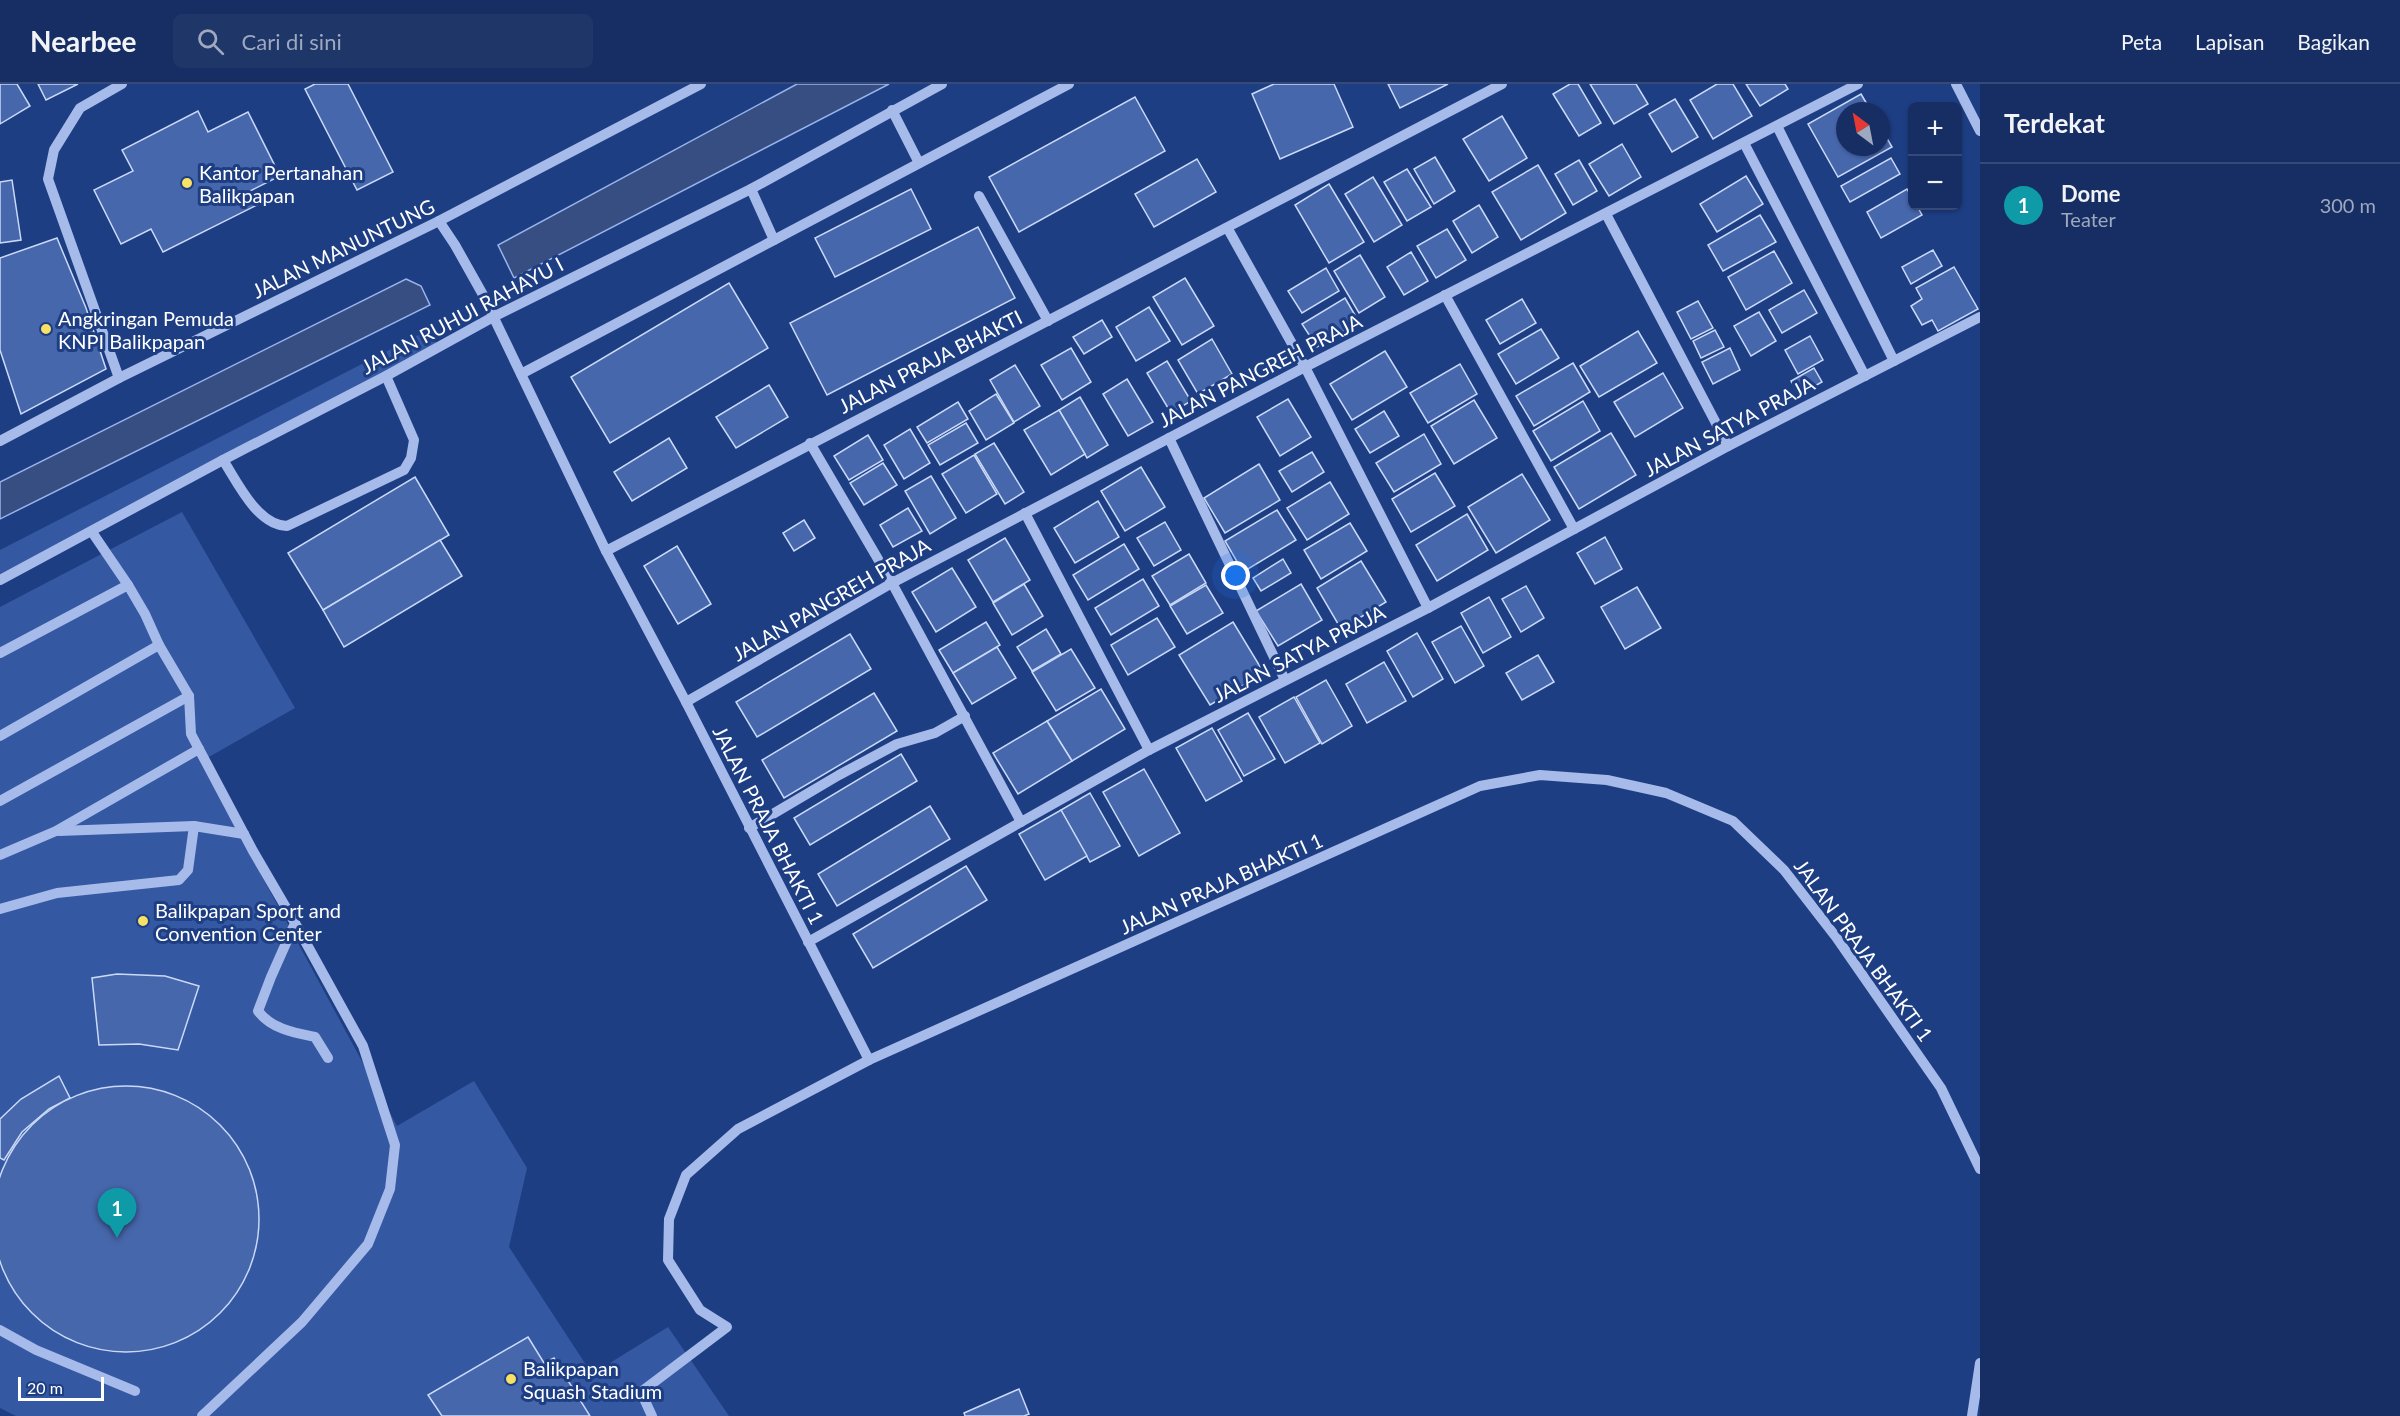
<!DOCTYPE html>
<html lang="id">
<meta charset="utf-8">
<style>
:root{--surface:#162e63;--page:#1f3669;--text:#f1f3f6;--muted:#9ea8be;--line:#354a78;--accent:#8abfa5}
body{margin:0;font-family:Lato,sans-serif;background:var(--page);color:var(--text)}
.controls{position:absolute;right:18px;top:18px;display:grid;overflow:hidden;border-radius:9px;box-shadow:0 2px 4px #0004}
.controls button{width:54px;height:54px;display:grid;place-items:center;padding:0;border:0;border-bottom:2px solid var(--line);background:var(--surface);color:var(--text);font:30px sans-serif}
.compass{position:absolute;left:1836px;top:18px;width:54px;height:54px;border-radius:50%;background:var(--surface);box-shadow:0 2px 4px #0004;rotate:328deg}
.scale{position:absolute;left:18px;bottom:15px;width:86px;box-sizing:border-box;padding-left:6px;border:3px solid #fff;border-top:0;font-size:16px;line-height:21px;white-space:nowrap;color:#fff;-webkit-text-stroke:4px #1e3e84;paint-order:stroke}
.you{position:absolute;left:1236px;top:492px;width:21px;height:21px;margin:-15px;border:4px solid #fff;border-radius:50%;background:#1a73e8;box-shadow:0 0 0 9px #1a73e833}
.badge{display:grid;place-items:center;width:39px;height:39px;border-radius:50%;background:var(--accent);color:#fff;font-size:20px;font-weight:700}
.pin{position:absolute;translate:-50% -50px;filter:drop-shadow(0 2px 3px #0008)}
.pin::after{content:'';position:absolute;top:32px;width:21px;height:18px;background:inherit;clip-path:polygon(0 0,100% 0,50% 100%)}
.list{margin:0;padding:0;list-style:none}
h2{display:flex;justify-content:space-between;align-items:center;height:78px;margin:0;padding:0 24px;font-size:26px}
h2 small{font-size:20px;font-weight:400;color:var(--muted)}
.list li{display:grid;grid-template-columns:39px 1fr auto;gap:18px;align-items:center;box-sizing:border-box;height:84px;padding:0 24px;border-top:2px solid var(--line)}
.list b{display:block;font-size:22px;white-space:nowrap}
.list p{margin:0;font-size:20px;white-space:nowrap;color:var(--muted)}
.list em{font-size:20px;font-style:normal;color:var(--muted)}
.icon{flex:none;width:33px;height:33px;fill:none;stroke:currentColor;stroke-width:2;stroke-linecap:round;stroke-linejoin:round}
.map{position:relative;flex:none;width:1980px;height:1332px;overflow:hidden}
header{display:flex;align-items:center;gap:36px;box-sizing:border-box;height:84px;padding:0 30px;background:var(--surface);border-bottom:2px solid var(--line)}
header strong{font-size:28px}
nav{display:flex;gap:33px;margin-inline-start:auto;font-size:21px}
.search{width:420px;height:54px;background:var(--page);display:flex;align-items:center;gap:15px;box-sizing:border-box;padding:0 21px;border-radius:9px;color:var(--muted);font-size:22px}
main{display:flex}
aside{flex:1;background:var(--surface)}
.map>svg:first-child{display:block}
</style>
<header>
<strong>Nearbee</strong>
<div class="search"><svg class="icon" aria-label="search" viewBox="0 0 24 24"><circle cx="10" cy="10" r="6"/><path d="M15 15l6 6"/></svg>Cari di sini</div>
<nav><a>Peta</a><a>Lapisan</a><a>Bagikan</a></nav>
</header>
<main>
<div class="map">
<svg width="1980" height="1332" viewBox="0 0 1980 1332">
<rect width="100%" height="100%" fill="#1e3e84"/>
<g fill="#3558a3">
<path d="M428,246L439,263L0,490V466Z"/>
<path d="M182,428L295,624L200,678L397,1042L474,997L527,1084L509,1163L592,1290L668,1243L729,1332H16L0,1324V523Z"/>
</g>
<g fill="#374e82" stroke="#99b4eb" stroke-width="1.5">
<path d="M797,0H889L514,194L498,161Z"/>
<path d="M406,195L421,202L430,221L0,435V398Z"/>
</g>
<g fill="#4767ac" stroke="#cad9f7" stroke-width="1.5">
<path d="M0,0H17L30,22L0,40Z"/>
<path d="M38,0H78L46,16Z"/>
<path d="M315,0H348L393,88L357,106L305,5Z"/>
<path d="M1274,0H1334L1353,43L1280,75L1252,10Z"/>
<path d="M1388,0H1448L1400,24Z"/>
<path d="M1570,0H1578L1601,39L1579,52L1553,10Z"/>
<path d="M1590,0H1636L1648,20L1614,40Z"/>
<path d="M1717,0H1733L1752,32L1713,55L1690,16Z"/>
<path d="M1746,0H1785L1788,5L1760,22Z"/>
<path d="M1861,10L1871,27H1845V63H1881V44L1892,63L1838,93L1808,40Z"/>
<path d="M1135,13L1165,67L1019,148L989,93Z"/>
<path d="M1675,15L1698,53L1672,68L1649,30Z"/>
<path d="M198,27L208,48L248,28L280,92L250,107L257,121L163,168L151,145L121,160L94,106L133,87L122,66Z"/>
<path d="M1502,32L1527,74L1489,97L1463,55Z"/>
<path d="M1622,60L1641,93L1609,112L1589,80Z"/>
<path d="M1435,73L1455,107L1434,120L1414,85Z"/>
<path d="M1891,74L1900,90L1850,118L1841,102Z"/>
<path d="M1197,75L1216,108L1154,143L1135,110Z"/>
<path d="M1579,76L1597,107L1573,121L1555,90Z"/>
<path d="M1538,81L1566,129L1521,156L1492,108Z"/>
<path d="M1407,85L1431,123L1407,137L1384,98Z"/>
<path d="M1746,92L1763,120L1717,148L1700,120Z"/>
<path d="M1373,93L1402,141L1374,158L1345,110Z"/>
<path d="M12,96L21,156L0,159V98Z"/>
<path d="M1329,100L1364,158L1329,179L1295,121Z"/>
<path d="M911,105L931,145L835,193L815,154Z"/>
<path d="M1907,105L1912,114V122H1917L1922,131L1881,154L1867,128Z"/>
<path d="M1479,121L1498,153L1472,169L1453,137Z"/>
<path d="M1760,131L1776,158L1723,187L1708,161Z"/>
<path d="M978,143L1015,214L827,311L790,239Z"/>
<path d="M1447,145L1466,176L1436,194L1417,162Z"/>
<path d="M57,154L86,224L106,285L21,330L0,266V174Z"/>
<path d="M1933,166L1942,182L1911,200L1902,183Z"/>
<path d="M1774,167L1792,199L1746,226L1728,193Z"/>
<path d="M1411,168L1428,197L1404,211L1387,183Z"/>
<path d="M1360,171L1385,213L1359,229L1334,187Z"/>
<path d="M1954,183L1978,225L1938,247L1932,236L1922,241L1911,222L1922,215L1916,204Z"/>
<path d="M1326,184L1339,207L1302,229L1288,207Z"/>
<path d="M1185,194L1214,242L1182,261L1153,213Z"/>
<path d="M729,199L768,264L610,359L571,293Z"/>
<path d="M1804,206L1817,229L1782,249L1769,226Z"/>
<path d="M1345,214L1359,238L1317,263L1302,240Z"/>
<path d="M1522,215L1536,239L1500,260L1486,236Z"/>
<path d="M1698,217L1713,244L1691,255L1677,228Z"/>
<path d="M1149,223L1170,257L1136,277L1116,243Z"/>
<path d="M1759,228L1776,257L1751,272L1734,242Z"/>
<path d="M1102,236L1112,253L1084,270L1073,253Z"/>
<path d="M1541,245L1559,274L1516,300L1498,270Z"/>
<path d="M1715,246L1724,263L1701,274L1693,257Z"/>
<path d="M1638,247L1657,279L1599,313L1580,282Z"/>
<path d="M1810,252L1823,276L1798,290L1785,266Z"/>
<path d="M1212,255L1232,290L1198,310L1178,276Z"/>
<path d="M1071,264L1091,298L1062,316L1041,281Z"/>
<path d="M1730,264L1740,286L1713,300L1702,278Z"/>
<path d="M1385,267L1407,303L1352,336L1330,300Z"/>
<path d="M1167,277L1191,317L1171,329L1147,289Z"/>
<path d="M1573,279L1590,308L1534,342L1516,312Z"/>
<path d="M1460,280L1477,310L1428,339L1410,309Z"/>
<path d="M1015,281L1040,322L1014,338L990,296Z"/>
<path d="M1814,284L1822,298L1799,311L1791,297Z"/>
<path d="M1663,289L1683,324L1635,353L1614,318Z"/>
<path d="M1127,295L1153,338L1128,352L1103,310Z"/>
<path d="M769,301L788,333L736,364L716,333Z"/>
<path d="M996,310L1014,339L986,356L969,327Z"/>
<path d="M1080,313L1108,361L1087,374L1059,326Z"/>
<path d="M1288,315L1311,353L1280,372L1257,333Z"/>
<path d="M1474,316L1497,354L1454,380L1431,342Z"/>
<path d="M1583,317L1600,347L1551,377L1533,347Z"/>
<path d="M958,318L968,335L927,359L917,343Z"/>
<path d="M1059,326L1085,370L1051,391L1024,346Z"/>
<path d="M1384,327L1399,352L1370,369L1355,345Z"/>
<path d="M966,339L978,359L940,381L928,361Z"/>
<path d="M910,345L930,379L904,395L884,361Z"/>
<path d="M1611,349L1636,391L1579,425L1554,383Z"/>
<path d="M1424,350L1441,380L1394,408L1376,379Z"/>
<path d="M868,351L883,376L849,396L834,372Z"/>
<path d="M669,354L687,384L632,417L614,388Z"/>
<path d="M994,359L1024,408L1005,420L975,370Z"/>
<path d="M1312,368L1324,388L1292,408L1279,387Z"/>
<path d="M974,371L997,410L966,429L942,390Z"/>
<path d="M883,379L897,401L864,421L850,399Z"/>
<path d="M1259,380L1280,416L1225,449L1204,414Z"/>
<path d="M1141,383L1165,423L1125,447L1101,407Z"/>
<path d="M1435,389L1455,422L1411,448L1392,415Z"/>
<path d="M1522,390L1550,436L1496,469L1468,423Z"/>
<path d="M931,392L956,434L930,450L905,407Z"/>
<path d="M415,393L449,451L323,526L288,469Z"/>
<path d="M1330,398L1349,430L1307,456L1287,424Z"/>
<path d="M1098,417L1119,453L1075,479L1054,444Z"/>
<path d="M908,424L922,447L893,463L880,441Z"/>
<path d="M1277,426L1296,456L1243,488L1225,457Z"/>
<path d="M1467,430L1488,466L1437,497L1416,461Z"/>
<path d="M804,436L815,454L794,467L783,449Z"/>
<path d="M1165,438L1181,466L1154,482L1137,454Z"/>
<path d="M1350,439L1367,467L1321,495L1304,466Z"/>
<path d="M1605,453L1622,485L1595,500L1577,469Z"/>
<path d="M1005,454L1030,496L993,518L968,476Z"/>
<path d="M440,456L462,492L344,563L323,526Z"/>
<path d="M1124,460L1139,485L1088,516L1073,491Z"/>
<path d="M677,462L711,520L678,540L644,482Z"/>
<path d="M1189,470L1206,499L1170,521L1152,492Z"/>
<path d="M1283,475L1291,489L1261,507L1253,494Z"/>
<path d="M1361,477L1386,518L1341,545L1317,504Z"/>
<path d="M952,484L976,523L936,548L912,508Z"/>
<path d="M1143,495L1159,522L1111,551L1095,524Z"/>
<path d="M1024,500L1043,532L1012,551L993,519Z"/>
<path d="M1301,500L1322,536L1278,562L1256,527Z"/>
<path d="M1206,501L1223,529L1187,550L1170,522Z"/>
<path d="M1526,502L1544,534L1521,548L1502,515Z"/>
<path d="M1637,503L1661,544L1625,565L1601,523Z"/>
<path d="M1489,513L1511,553L1483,569L1461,529Z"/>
<path d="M1157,534L1175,563L1128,591L1111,561Z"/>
<path d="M986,538L1000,561L953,589L939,566Z"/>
<path d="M1233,538L1264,589L1210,621L1179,571Z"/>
<path d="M1461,542L1484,582L1455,599L1432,558Z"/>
<path d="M1046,545L1061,570L1032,587L1017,563Z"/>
<path d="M1417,549L1443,595L1413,613L1387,567Z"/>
<path d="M850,550L871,585L757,653L736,618Z"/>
<path d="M997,563L1016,594L972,620L953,589Z"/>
<path d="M1071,565L1095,604L1056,627L1032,588Z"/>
<path d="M1538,571L1554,598L1522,616L1506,589Z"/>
<path d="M1384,578L1406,617L1367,639L1346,600Z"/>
<path d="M1326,596L1352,642L1322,660L1296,613Z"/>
<path d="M1101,605L1125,645L1072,677L1047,637Z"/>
<path d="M874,609L897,647L784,714L762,676Z"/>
<path d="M1294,613L1320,659L1285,679L1259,633Z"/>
<path d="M1248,629L1275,675L1244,692L1218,646Z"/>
<path d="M1047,637L1072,677L1018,710L993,669Z"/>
<path d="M1212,644L1242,697L1206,717L1176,664Z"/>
<path d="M901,670L917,697L810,761L794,734Z"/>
<path d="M1144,685L1180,749L1139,772L1103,708Z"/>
<path d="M1090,709L1120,762L1090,778L1061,726Z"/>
<path d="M930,722L950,755L837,822L818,790Z"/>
<path d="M1061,726L1087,772L1045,796L1019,750Z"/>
<path d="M966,782L987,816L873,884L853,850Z"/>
<path d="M117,890L165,892L199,902L178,966L139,960L99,961L92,894Z"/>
<path d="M59,992L70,1014L49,1025L22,1048L4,1076L0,1074V1035L21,1015Z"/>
<circle cx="126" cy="1135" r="133"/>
<path d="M528,1253L544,1279L554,1274L590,1332H442L428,1311Z"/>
<path d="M1019,1305L1029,1330L1024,1332H965L964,1329Z"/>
</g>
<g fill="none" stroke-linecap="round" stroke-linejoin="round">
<g stroke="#a6bbea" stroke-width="10">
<path d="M1956,0L1980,47"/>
<path d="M892,26L919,79"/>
<path d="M1777,42L1894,277"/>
<path d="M1744,59L1865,292"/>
<path d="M979,112L1048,237"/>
<path d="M1606,130L1728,362"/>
<path d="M439,137L455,161L482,209L606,467L1502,0"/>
<path d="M1228,145L1305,283L1428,524"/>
<path d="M774,156L1069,0"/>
<path d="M1445,211L1574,445"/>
<path d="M521,290L774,156L751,105"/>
<path d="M119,294L48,95L54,66L80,24L122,0"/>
<path d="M1169,354L1285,596"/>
<path d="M0,357L119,294L439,137L701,0"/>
<path d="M810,359L892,499L1021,738L1149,666L1428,524L1728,362L1980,233"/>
<path d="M223,376C238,399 257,441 287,442L404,386L411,374L414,356L386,292"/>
<path d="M1025,429L1149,666"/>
<path d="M92,448L128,501L145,530L159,561L189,612L191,650L253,767L295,839L271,893L258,927C271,945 295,949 315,953L328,974"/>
<path d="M606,467L686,618L869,976L1480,702L1540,691L1607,696L1666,709L1733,737L1784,786L1836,853L1941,1004L1980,1085"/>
<path d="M0,496L223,376L386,292L493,233L751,105L942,0"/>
<path d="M0,569L128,501"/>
<path d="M686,618L892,499L1305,283L1858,0"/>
<path d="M0,652L159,561"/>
<path d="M0,717L189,612"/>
<path d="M749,744L839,691L897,660L935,649L965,632"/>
<path d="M59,747L194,742L244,750"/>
<path d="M0,771L56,747L199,665"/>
<path d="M0,825L57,809L179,796L188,786L194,742"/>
<path d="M808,858L1021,738"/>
<path d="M0,1246L36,1266L135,1307"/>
<path d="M202,1332L302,1238L368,1160L390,1105L395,1061L363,962L295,839"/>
<path d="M652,1332L641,1308L727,1243L700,1226L668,1176L669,1135L686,1091L738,1045L869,976"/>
<path d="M1972,1332L1980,1279"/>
</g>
</g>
<g fill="#f8e165" stroke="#1e3e84" stroke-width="2">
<circle cx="187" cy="99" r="6"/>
<circle cx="46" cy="245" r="6"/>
<circle cx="143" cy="837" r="6"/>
<circle cx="511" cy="1295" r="6"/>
</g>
<g text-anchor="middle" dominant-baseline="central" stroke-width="6" stroke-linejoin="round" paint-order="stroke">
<g font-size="20" fill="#fff" stroke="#1e3e84" text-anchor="start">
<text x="199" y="88">Kantor Pertanahan<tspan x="199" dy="23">Balikpapan</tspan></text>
<text x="58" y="234">Angkringan Pemuda<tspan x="58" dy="23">KNPI Balikpapan</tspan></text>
<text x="155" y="826">Balikpapan Sport and<tspan x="155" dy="23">Convention Center</tspan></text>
<text x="523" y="1284">Balikpapan<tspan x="523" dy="23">Squash Stadium</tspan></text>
</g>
<g font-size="20" fill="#fff" stroke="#1e3e84">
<text transform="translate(343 164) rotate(-26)">JALAN MANUNTUNG</text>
<text transform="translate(462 231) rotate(-28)">JALAN RUHUI RAHAYU I</text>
<text transform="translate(930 277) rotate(-27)">JALAN PRAJA BHAKTI</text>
<text transform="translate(1260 286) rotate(-27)">JALAN PANGREH PRAJA</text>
<text transform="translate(1729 342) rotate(-28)">JALAN SATYA PRAJA</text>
<text transform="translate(831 515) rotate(-30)">JALAN PANGREH PRAJA</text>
<text transform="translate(1299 569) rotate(-27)">JALAN SATYA PRAJA</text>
<text transform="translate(769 741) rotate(63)">JALAN PRAJA BHAKTI 1</text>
<text transform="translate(1221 799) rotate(-24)">JALAN PRAJA BHAKTI 1</text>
<text transform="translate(1864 866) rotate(54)">JALAN PRAJA BHAKTI 1</text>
</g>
</g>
</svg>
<div class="controls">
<button>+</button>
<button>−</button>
</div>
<svg class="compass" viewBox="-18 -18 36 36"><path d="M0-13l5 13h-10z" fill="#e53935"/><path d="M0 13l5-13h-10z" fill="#9ea8be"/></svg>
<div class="scale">20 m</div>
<div class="you"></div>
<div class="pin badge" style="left:117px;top:1154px;background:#0f9aa8">1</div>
</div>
<aside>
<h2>Terdekat<small></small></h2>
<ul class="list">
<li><span class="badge" style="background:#0f9aa8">1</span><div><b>Dome</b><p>Teater</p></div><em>300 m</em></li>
</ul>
</aside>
</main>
